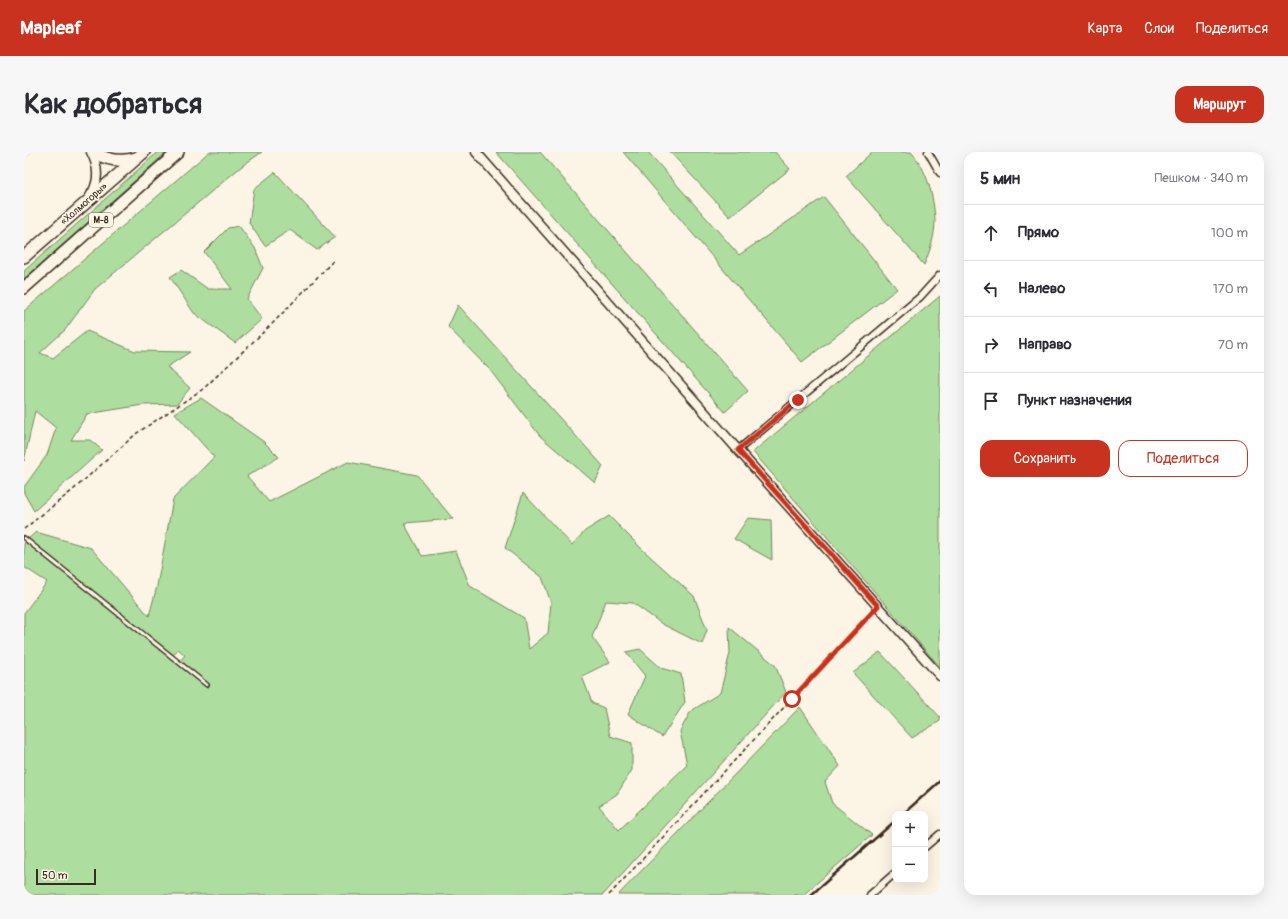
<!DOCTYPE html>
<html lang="ru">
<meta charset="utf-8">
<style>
:root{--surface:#fff;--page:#f7f7f7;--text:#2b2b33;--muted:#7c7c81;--line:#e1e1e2;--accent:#c8321e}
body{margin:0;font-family:Pangolin,sans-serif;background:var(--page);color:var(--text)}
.controls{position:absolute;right:12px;bottom:12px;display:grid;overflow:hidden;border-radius:8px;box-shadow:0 4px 16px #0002}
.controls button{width:36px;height:36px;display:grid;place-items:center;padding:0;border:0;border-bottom:1px solid var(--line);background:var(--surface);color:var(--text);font:20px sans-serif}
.scale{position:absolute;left:12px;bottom:10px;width:60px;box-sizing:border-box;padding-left:4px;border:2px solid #3b2a1e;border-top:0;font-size:11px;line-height:14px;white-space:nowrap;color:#3b2a1e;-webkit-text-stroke:3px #fcf5e5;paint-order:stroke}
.stop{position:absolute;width:12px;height:12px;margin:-9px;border:3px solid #c8321e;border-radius:50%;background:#fff}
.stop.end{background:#c8321e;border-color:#fff;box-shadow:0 1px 4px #0008}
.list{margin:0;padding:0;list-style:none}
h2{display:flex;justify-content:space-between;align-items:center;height:52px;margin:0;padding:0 16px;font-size:17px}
h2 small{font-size:13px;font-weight:400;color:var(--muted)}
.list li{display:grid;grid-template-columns:26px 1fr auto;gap:12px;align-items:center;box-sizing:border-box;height:56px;padding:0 16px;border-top:1px solid var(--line)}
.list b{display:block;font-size:15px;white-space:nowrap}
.list em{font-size:13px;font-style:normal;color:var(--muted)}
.actions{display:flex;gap:8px;padding:12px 16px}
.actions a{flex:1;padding:9px 0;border:1px solid var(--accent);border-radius:12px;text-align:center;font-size:14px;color:var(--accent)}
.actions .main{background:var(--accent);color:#fff}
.icon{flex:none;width:22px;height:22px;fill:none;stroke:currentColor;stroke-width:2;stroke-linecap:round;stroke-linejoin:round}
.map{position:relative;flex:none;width:916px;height:743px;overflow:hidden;border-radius:12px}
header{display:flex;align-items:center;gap:24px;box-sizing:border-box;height:56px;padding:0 20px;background:var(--accent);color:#fff}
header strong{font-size:19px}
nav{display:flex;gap:22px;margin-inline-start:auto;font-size:14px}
.intro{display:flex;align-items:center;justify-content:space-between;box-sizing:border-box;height:96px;padding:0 24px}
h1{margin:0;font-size:28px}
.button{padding:10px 18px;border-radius:12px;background:var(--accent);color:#fff;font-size:14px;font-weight:700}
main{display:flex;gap:24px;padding:0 24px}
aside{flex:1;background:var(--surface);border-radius:12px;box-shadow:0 4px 16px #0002}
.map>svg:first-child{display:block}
</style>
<header>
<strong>Mapleaf</strong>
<nav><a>Карта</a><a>Слои</a><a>Поделиться</a></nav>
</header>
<div class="intro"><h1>Как добраться</h1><a class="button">Маршрут</a></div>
<main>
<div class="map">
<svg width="916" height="743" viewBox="0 0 916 743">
<rect width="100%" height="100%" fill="#fcf5e5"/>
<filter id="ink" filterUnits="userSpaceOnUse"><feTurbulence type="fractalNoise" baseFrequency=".025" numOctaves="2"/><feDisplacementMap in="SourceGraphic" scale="8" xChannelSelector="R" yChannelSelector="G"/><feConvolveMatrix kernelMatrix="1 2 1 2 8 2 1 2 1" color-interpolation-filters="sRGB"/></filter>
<g filter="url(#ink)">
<g fill="#adde9f" stroke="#74845e">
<path d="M134,0H143L0,127V119Z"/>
<path d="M185,0H238L218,14L71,137L41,178L16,201L29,206L63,179L111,199L166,200L143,215L166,236L153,252L119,253L63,262L47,288H66L78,298L10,359L0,341V335L23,303L32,276L11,259L0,309V159Z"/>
<path d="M472,0H516L724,239L701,260Z"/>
<path d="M599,0H624L715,103L800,45L873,137L778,210Z"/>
<path d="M646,0H751L766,17L706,65Z"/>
<path d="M848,0H887C903,16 910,46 911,68C911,84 906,99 900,113L822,24Z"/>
<path d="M251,20L311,85L293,98L266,78L241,94L225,71L230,37Z"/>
<path d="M215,74L231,96L239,116L223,147L238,167L211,191L170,161L146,125L157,118L184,137H208L180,100L204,76Z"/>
<path d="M916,144V515L729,300Z"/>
<path d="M434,153L579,314L571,331L516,284L466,218L424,175Z"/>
<path d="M177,246L240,290L255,305L223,324L245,350L324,310L393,323L429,367L380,371L398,404L432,399L446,434L500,466L505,497L524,481L527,451L518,425L481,396L499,341L548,393L561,379L585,364L619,398L670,444L683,478L678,492L638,472L609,451L582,449L568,485L586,510L558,524L568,551L580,556L586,584L608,591V618L593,642L575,654L595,678L663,613L656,579L667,559L696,541L706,501L705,475L751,513L762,540L579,743H0V461L23,430L0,415V392L2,389L161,517L163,515L156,509L161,503L154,497L149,503L4,387L12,380L67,396L125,464L133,434L149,347L190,305L151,261Z"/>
<path d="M724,366L747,368L748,408L710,387Z"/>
<path d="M616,497L637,516L657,522L661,550L638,585L604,562L621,524L602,500Z"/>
<path d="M856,500L916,565V569L888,586L829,521Z"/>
<path d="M776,555L816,614L801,630L808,651L848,683L779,743H594Z"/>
</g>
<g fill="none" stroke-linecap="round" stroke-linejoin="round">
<defs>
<g id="service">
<path d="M0,2L3,0"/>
<path d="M0,386L183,533"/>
</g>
<g id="minor">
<path d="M904,0L916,21"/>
<path d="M714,298L896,145L916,123"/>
<path d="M901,695L916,682"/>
<path d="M846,743L871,721"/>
</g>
<g id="tertiary">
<path d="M452,0L714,298L916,524"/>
<path d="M66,44C75,31 75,15 67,0"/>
</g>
<g id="trunk">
<path d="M69,0C83,8 97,11 112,6"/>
<path d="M0,105L120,0"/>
<path d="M0,136L154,0"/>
</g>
</defs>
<use href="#service" stroke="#3b2a1e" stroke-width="6"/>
<use href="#minor" stroke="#3b2a1e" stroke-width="9"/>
<use href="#tertiary" stroke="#3b2a1e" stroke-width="11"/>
<use href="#trunk" stroke="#3b2a1e" stroke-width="14"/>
<g stroke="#3b2a1e" stroke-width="1.5" stroke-dasharray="4 3" stroke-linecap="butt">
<path d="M0,377L49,338L113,281L179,237L249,171L309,109"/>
<path d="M585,743L849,460"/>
</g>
<use href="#service" stroke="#fcf5e5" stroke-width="3"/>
<use href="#minor" stroke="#fcf5e5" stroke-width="6"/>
<use href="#tertiary" stroke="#fcf5e5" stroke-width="8"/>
<use href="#trunk" stroke="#fcf5e5" stroke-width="11"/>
<g stroke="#3b2a1e" stroke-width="2.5">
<path d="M879,662L916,629"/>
<path d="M787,743L871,669"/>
</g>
</g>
</g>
<g fill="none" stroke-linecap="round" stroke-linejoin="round" filter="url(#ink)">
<path stroke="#c8321e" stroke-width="5" d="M768,547L854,454L714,298L774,248"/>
</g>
<g text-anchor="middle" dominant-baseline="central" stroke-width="3.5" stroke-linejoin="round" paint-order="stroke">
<rect fill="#fcf5e5" stroke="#75675a" stroke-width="1" x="65" y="61" width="24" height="14" rx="3"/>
<g font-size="9" font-weight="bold" fill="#3b2a1e">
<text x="77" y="68">М-8</text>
</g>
<g font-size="10" fill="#3b2a1e" stroke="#fcf5e5">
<text transform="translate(60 52) rotate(-41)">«Холмогоры»</text>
</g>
</g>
</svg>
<div class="controls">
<button>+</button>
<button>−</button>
</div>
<div class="scale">50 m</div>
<div class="stop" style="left:768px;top:547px"></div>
<div class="stop end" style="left:774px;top:248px"></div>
</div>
<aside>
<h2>5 мин<small>Пешком · 340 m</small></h2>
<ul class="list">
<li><svg class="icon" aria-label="ahead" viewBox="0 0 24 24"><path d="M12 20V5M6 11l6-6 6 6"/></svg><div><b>Прямо</b></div><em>100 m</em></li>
<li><svg class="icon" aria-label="left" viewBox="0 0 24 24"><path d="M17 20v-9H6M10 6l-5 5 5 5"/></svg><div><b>Налево</b></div><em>170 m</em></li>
<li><svg class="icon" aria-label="right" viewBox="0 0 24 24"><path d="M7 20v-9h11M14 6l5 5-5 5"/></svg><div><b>Направо</b></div><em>70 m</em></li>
<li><svg class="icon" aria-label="arrive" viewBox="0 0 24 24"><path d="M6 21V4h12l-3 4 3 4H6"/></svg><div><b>Пункт назначения</b></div></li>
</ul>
<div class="actions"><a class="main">Сохранить</a><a>Поделиться</a></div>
</aside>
</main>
